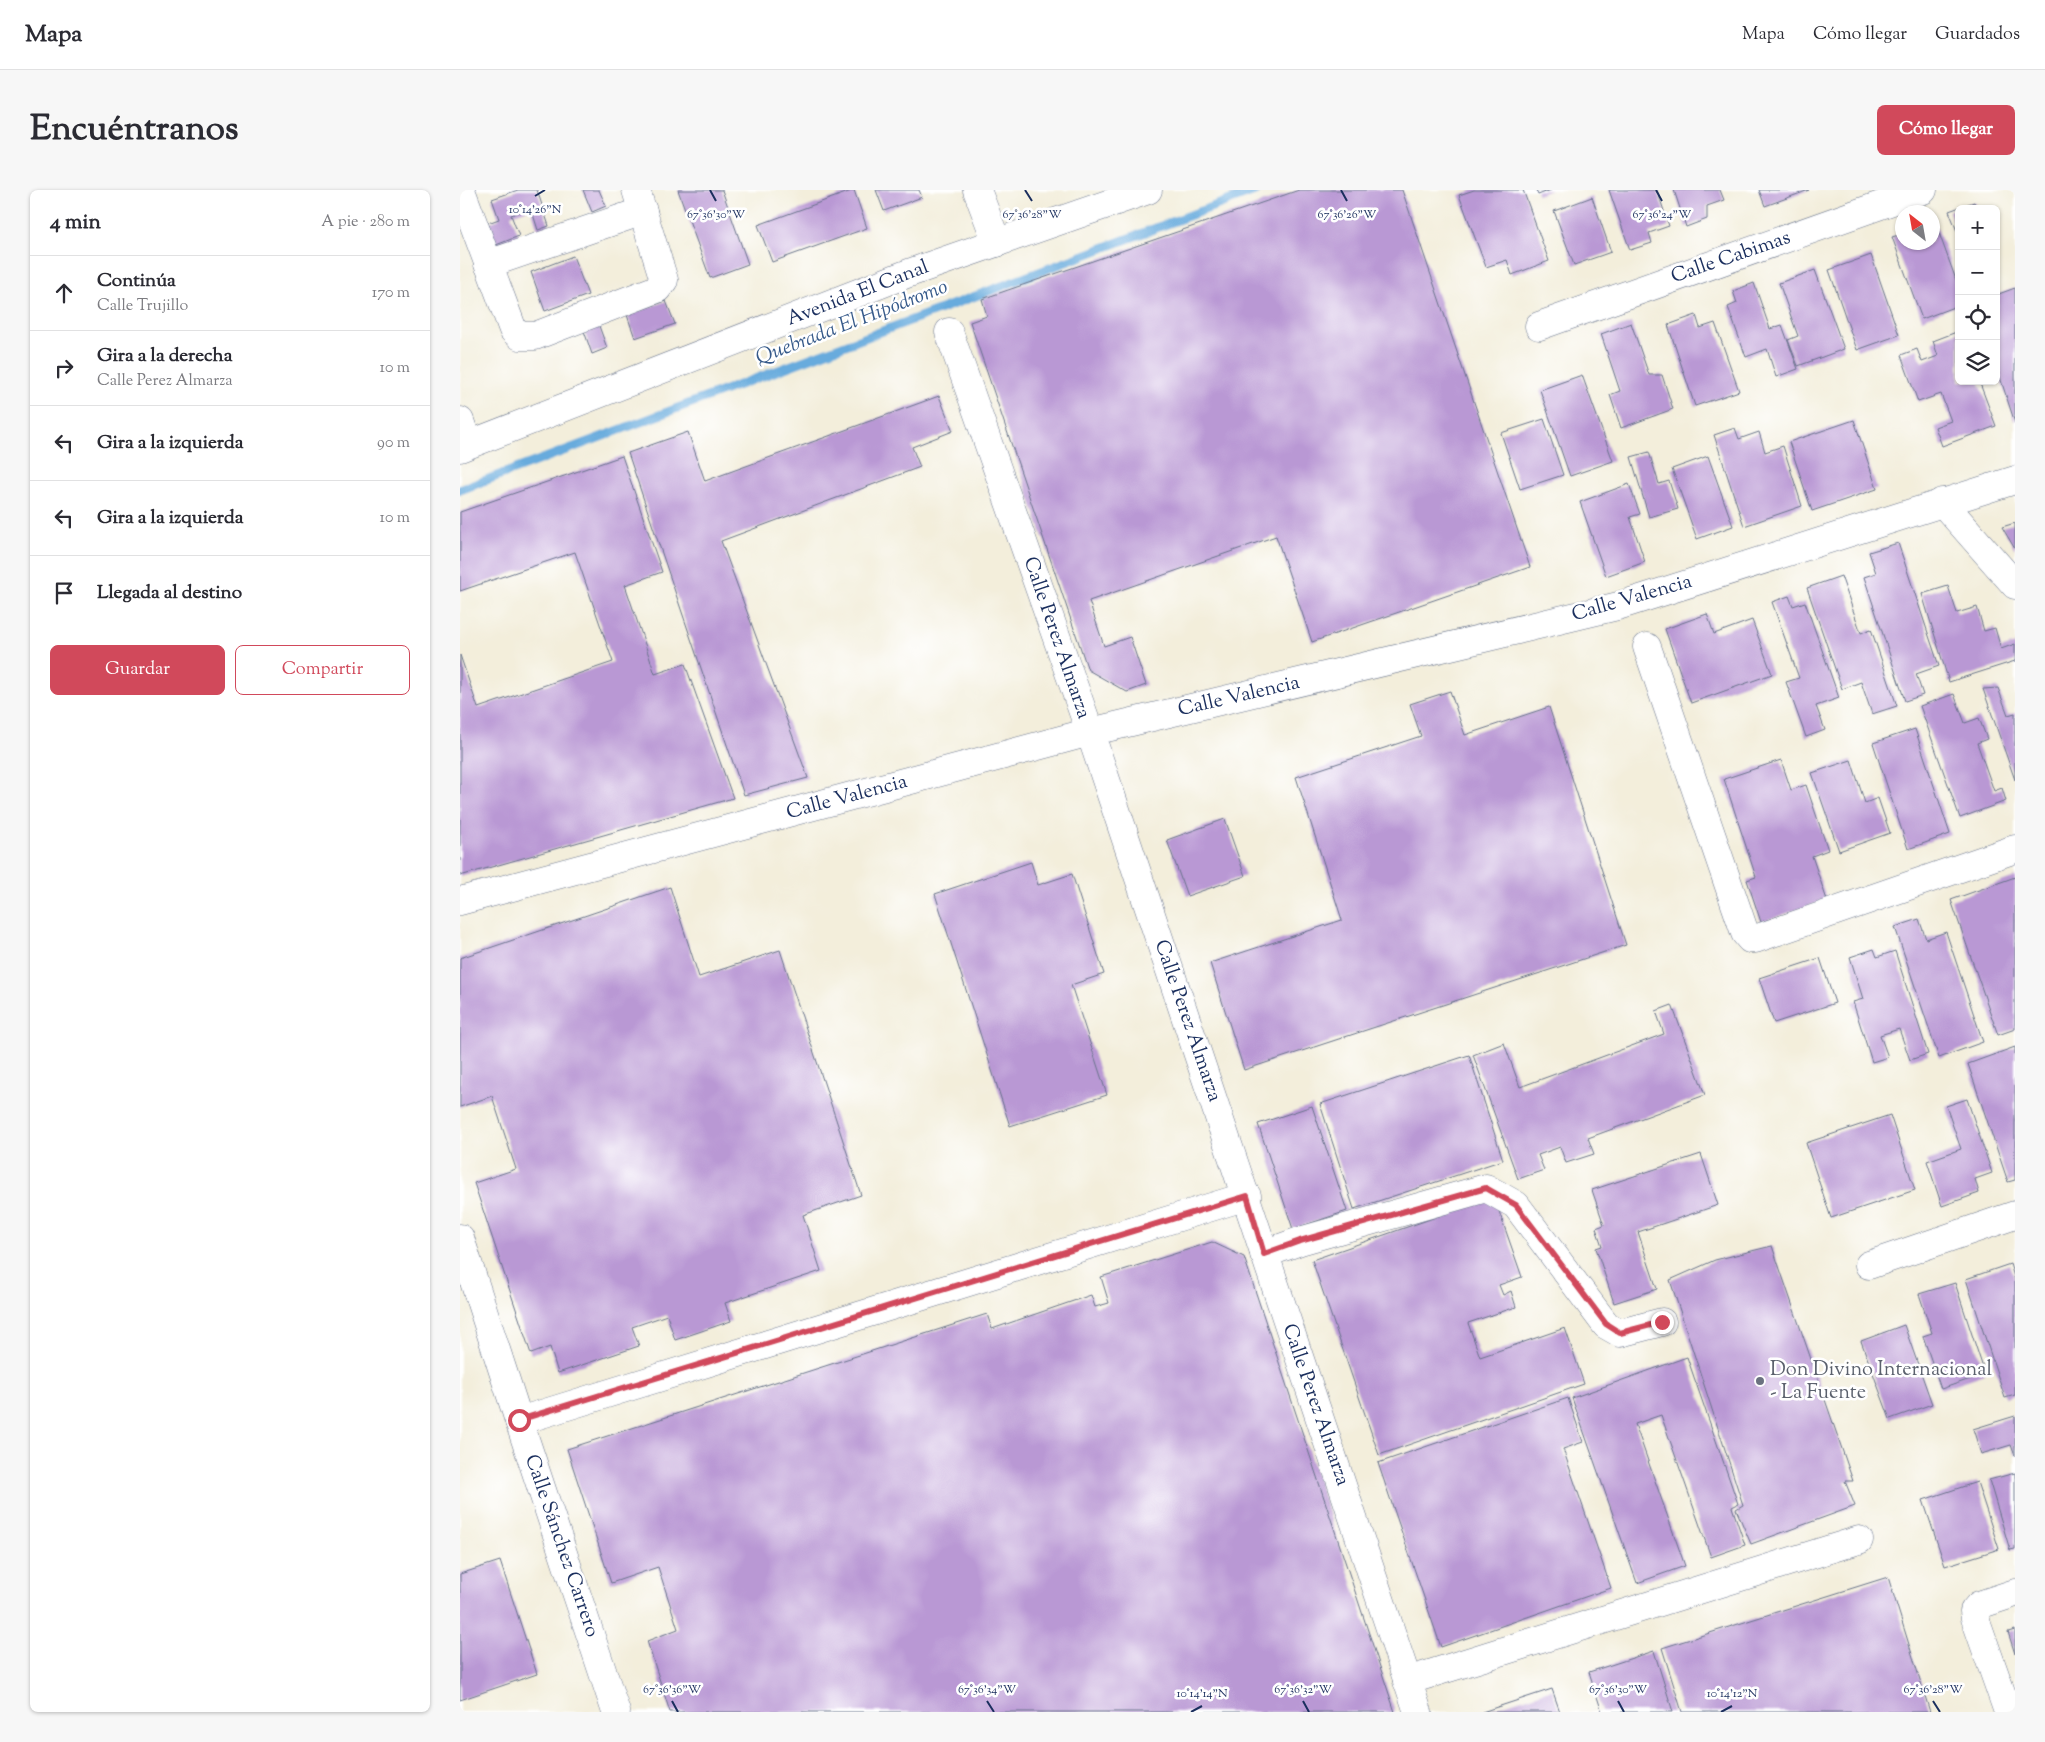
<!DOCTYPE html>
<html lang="es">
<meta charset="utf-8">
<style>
:root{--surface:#fff;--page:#f7f7f7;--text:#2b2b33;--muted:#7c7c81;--line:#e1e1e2;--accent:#d1495b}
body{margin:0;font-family:"Sorts Mill Goudy",serif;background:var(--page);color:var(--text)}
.controls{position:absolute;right:15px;top:15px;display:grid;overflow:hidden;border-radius:8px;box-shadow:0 1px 4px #0004}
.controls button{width:45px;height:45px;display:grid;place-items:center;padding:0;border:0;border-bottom:1px solid var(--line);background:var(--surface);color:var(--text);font:25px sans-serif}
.compass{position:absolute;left:1435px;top:15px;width:45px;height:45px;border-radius:50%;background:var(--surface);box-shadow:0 1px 4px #0004;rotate:329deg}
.stop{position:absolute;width:15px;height:15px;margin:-11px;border:4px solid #d1495b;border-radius:50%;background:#fff}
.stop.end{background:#d1495b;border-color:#fff;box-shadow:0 1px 5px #0008}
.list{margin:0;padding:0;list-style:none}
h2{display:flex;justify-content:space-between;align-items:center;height:65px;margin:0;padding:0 20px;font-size:21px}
h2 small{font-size:16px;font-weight:400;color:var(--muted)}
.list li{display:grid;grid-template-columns:32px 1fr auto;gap:15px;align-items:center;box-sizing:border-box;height:75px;padding:0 20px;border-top:1px solid var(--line)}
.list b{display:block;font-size:19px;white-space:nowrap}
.list p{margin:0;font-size:16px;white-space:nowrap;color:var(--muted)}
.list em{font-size:16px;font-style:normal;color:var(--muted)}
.actions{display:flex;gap:10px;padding:15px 20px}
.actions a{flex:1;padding:11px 0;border:1px solid var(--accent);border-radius:8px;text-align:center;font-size:18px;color:var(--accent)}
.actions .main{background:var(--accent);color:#fff}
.icon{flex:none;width:28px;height:28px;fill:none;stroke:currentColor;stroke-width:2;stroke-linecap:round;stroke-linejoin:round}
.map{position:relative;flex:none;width:1555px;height:1522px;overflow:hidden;border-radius:8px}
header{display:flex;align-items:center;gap:30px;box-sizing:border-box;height:70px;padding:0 25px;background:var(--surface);border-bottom:1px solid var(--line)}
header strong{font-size:24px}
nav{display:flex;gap:28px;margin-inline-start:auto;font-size:18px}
.intro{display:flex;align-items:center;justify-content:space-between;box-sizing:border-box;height:120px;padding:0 30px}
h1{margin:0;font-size:35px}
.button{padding:12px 22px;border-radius:8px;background:var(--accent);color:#fff;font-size:18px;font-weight:700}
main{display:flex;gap:30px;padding:0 30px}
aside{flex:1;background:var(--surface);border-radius:8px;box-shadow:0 1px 4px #0004}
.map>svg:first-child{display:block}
</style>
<header>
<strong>Mapa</strong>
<nav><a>Mapa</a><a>Cómo llegar</a><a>Guardados</a></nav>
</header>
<div class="intro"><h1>Encuéntranos</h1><a class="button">Cómo llegar</a></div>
<main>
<aside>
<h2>4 min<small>A pie · 280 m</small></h2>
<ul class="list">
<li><svg class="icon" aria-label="ahead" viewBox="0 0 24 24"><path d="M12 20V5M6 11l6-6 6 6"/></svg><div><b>Continúa</b><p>Calle Trujillo</p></div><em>170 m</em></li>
<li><svg class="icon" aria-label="right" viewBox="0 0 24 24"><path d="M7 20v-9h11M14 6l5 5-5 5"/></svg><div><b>Gira a la derecha</b><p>Calle Perez Almarza</p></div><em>10 m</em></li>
<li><svg class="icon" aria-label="left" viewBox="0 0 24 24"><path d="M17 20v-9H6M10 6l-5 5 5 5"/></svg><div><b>Gira a la izquierda</b></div><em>90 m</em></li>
<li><svg class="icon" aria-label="left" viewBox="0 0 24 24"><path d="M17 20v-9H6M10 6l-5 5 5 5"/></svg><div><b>Gira a la izquierda</b></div><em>10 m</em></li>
<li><svg class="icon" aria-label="arrive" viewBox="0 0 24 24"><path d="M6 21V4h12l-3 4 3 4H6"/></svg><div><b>Llegada al destino</b></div></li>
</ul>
<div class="actions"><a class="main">Guardar</a><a>Compartir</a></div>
</aside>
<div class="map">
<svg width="1555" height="1522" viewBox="0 0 1555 1522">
<rect width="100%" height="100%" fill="#fff"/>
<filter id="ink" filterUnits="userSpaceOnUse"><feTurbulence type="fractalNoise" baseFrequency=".02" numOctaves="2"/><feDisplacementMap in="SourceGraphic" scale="10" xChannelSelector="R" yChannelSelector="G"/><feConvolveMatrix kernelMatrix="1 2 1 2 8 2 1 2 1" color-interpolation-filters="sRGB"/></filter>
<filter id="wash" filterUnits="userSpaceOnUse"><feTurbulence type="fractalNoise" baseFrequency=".0096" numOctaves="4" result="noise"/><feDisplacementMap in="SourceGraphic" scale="20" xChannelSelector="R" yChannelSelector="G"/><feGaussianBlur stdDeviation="1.12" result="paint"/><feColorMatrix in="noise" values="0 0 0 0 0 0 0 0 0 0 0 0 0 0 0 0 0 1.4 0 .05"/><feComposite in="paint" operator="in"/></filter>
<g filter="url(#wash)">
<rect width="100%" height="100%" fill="#f3eedb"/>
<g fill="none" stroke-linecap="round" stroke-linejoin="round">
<path stroke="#68abdd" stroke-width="9" d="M0,300L797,0"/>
</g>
<g id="blocks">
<g fill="#b998d4">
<path d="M58,0H77L89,36L78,40L71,18L51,25L59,46L36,55L28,33L39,29L32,9Z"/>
<path d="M123,0H139L146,16L132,22Z"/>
<path d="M218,0H262L288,74L250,88Z"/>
<path d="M394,0L407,38L312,72L298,35Z"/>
<path d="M416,0H459L462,7L424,21Z"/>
<path d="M839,0H942L1070,377L852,452L816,346L629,411L644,456L670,447L686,495L667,502L628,480L510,132L527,126L522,109Z"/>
<path d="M1014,0H1063L1089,71L1052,85L1047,70L1026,77L999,5Z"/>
<path d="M1076,0H1091L1078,5Z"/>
<path d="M1149,0H1197L1209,36L1189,43L1192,53L1170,60Z"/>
<path d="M1214,0H1260L1264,10L1247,16V29L1226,37Z"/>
<path d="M1299,0H1349L1305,16Z"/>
<path d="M1132,7L1151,62L1114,75L1094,21Z"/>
<path d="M1514,12L1517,19H1499V46L1489,21Z"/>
<path d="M1475,32L1499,98V115L1462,129L1432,47L1442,44V52H1472V33Z"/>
<path d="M1411,65L1439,145L1397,160L1369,80Z"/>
<path d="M113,66L128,105L85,121L71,82Z"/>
<path d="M1355,80L1384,159L1338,176L1328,150L1338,146L1319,93Z"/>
<path d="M1294,93L1310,139L1322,135L1338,179L1316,187L1307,159L1286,167L1268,117L1277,113L1273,101Z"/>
<path d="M1555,98V233L1536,175V117L1538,116L1536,105Z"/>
<path d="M206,111L215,134L175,148L167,125Z"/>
<path d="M1236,125L1240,138L1255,133L1279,201L1235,216L1208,135Z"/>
<path d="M1171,133L1189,185H1202L1213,219L1161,238L1150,205L1160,201L1141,144Z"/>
<path d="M139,136L147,158L132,164L124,141Z"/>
<path d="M1499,141V191H1519L1536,236L1482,256L1475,237L1491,231L1481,204L1458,212L1441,165L1457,159L1462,172L1478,166L1473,151Z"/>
<path d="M1122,185L1153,271L1110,286L1080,200Z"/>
<path d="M479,206L493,241L452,257L460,277L261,351L348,588L284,605L168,263L228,242L245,291Z"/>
<path d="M1084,229L1103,285L1060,299L1041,243Z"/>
<path d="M1394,230L1417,299L1352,321L1329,252Z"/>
<path d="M1275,238L1279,249L1299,242L1305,262L1323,256L1342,316L1284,336L1254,245Z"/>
<path d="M1189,262L1199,294L1209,291L1218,319L1189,327L1171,267Z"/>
<path d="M162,266L202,382L165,395L195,484L225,474L273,608L0,686V465L18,518L153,472L115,362L0,401V322Z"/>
<path d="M1248,266L1273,336L1237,349L1212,279Z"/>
<path d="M1169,294L1180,324L1170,327L1185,372L1146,386L1120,312Z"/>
<path d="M1555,333V359L1542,337Z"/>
<path d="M1438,353L1479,476L1456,484L1463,505L1445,511L1404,387L1416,383L1409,362Z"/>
<path d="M1381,386L1401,443L1411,439L1437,516L1412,524L1401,492L1382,499L1347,398Z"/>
<path d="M1488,396L1497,423L1517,417L1524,441L1535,438L1541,459L1555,454V471L1489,492L1462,404Z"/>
<path d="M1329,406L1333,416L1345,412L1379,508L1356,516L1365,540L1346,547L1326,492L1339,488L1312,412Z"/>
<path d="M1247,424L1254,444L1292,430L1312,484L1231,513L1205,439Z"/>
<path d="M1538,498L1548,525L1555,523V590L1523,499Z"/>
<path d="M990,501L1005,545L1089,517L1166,755L784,880L750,773L882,730L836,587L961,546L950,514Z"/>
<path d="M1494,504L1505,533L1519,528L1527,549L1517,553L1534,601L1542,598L1546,611L1500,628L1460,516Z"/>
<path d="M1455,539L1490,644L1448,659L1413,553Z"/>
<path d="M1321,570L1331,600L1346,595L1368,660L1352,666L1367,710L1301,732L1287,690L1296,687L1264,589Z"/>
<path d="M1391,570L1405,613L1418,608L1430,643L1379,661L1352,583Z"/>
<path d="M765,629L785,686L727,706L707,650Z"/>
<path d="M571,672L578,695L612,684L644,784L611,795L647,905L550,936L475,704Z"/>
<path d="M1555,687V839L1538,845L1491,710Z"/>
<path d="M210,697L239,787L320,760L401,1005L343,1025L361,1081L265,1113L271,1131L215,1150L207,1125L172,1137L179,1156L98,1183L90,1157L71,1164L14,993L56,979L32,906L0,917V768Z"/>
<path d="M1459,729L1466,749L1486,742L1523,852L1479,868L1435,737Z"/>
<path d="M1414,759L1417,767L1435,761L1468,864L1450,870L1439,839L1420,845L1428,867L1412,872L1393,812L1403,809L1390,767Z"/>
<path d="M1360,768L1375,813L1314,833L1299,788Z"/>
<path d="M1212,815L1245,905L1128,948L1134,964L1106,973L1100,957L1078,965L1084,980L1058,989L1013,865L1044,853L1060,897L1204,844L1196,821Z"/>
<path d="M1555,857V990L1548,992L1508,874Z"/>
<path d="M1009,865L1043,970L894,1019L860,914Z"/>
<path d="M1507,909L1532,983L1515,989L1519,1003L1482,1016L1467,971L1501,959L1486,916Z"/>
<path d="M852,916L887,1021L833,1039L798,934Z"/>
<path d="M1430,925L1455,1000L1371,1028L1346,953Z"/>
<path d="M1241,964L1258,1015L1178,1042L1197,1099L1154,1113L1136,1058L1142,1056L1136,1038L1144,1035L1132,1000Z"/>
<path d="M1034,1007L1062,1087L1039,1095L1043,1105L1051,1101L1056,1117L1008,1133L1020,1167L1105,1138L1124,1194L919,1265L852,1070Z"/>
<path d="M752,1052L784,1067L935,1522H210L187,1451L218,1439L198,1377L151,1393L107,1259L527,1124L532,1139L631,1105L635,1117L649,1113L641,1087Z"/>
<path d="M1312,1056L1393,1291H1385L1395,1316L1291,1354L1276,1319L1283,1315L1210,1090L1255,1070Z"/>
<path d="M1550,1074L1555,1090V1205L1545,1208L1506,1089Z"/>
<path d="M1495,1093L1525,1184L1481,1199L1463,1146L1472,1143L1459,1104Z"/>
<path d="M1444,1135L1472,1214L1430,1229L1401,1151Z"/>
<path d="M1227,1167L1278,1314L1272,1317L1285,1355L1251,1367L1201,1225L1175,1234L1225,1376L1177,1393L1112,1208Z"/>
<path d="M1108,1208L1123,1252L1103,1259L1151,1398L981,1457L918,1273Z"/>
<path d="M1555,1226V1266L1551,1255L1521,1264L1513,1239Z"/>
<path d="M1555,1283V1359L1550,1360L1529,1290Z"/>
<path d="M1517,1292L1539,1359L1485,1376L1463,1310Z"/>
<path d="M40,1371L77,1484L0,1510V1384Z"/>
<path d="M1428,1387L1470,1522H1222L1202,1458Z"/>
<path d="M1555,1440V1464L1548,1442Z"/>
<path d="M1194,1461L1213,1522H1142L1129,1482Z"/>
<path d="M1092,1499L1100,1522H1022Z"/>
</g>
</g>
</g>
<g filter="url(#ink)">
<use href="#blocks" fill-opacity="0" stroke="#67728a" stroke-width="1"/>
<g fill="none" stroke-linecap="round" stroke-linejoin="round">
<defs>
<g id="minor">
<path d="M1,0L53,140L60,146H75L197,99L204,90L176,0"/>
<path d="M517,0L537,53"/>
<path d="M28,74L183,21"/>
<path d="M1079,136L1463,0"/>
<path d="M489,142L630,542L958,1522"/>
<path d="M0,231L8,254"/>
<path d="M0,258L449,83L688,0"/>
<path d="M1482,312L1555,395"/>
<path d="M1187,457L1285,743L1290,749H1295L1555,659"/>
<path d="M0,711L630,542L1158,416L1555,290"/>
<path d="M0,1048L59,1231L156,1522"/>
<path d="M804,1064L840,1051L1026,998L1056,1015L1146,1135L1160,1143L1202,1132"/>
<path d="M1409,1075L1555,1025"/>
<path d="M59,1231L787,1006"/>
<path d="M947,1491L1399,1350"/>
<path d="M1548,1522L1515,1428L1514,1421L1519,1415L1555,1403"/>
</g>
</defs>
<use href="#minor" stroke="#67728a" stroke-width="29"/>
<use href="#minor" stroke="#fff" stroke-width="28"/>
</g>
</g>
<g fill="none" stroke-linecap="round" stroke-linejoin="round" filter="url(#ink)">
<path stroke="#d1495b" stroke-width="6" d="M59,1230L787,1006L804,1064L840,1051L1026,998L1056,1015L1146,1134L1160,1143L1202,1132"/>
</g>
<path fill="none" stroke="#1b2f5e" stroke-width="2" d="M250,0L256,11M565,0L572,11M881,0L887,11M1196,0L1202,11M75,6L85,0M212,1511L218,1522M527,1511L534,1522M843,1511L849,1522M1158,1511L1164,1522M1473,1511L1480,1522M731,1522L742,1516M1261,1522L1272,1516"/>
<circle fill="#6b7280" stroke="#fff" stroke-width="2" cx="1300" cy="1191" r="5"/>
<g text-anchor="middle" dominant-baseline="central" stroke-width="5" stroke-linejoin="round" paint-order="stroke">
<g font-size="20" fill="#1b2f5e" stroke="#fff">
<text transform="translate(1271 68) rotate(-19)">Calle Cabimas</text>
<text transform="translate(398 104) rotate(-21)">Avenida El Canal</text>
<text transform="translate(1172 409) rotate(-16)">Calle Valencia</text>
<text transform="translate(596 448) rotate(71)">Calle Perez Almarza</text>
<text transform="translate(779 507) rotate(-13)">Calle Valencia</text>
<text transform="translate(387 608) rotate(-15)">Calle Valencia</text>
<text transform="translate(727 831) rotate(71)">Calle Perez Almarza</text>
<text transform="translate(855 1215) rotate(71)">Calle Perez Almarza</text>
<text transform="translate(101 1356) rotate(71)">Calle Sánchez Carrero</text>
</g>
<g font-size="20" fill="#5b616d" stroke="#fff" text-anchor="start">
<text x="1310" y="1180">Don Divino Internacional<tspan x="1310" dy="23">- La Fuente</tspan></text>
</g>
<g font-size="21" font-style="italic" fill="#365a8a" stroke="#fff">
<text transform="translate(392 133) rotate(-21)">Quebrada El Hipódromo</text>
</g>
</g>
<g font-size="12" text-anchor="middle" fill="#1b2f5e" stroke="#fff" stroke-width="5" stroke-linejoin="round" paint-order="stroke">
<text x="75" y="23">10°14'26"N</text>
<text x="572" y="28">67°36'28"W</text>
<text x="887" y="28">67°36'26"W</text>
<text x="256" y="28">67°36'30"W</text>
<text x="1202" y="28">67°36'24"W</text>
<text x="212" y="1503">67°36'36"W</text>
<text x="527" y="1503">67°36'34"W</text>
<text x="843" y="1503">67°36'32"W</text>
<text x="1158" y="1503">67°36'30"W</text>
<text x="1473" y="1503">67°36'28"W</text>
<text x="742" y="1507">10°14'14"N</text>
<text x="1272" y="1507">10°14'12"N</text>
</g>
</svg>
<div class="controls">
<button>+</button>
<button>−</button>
<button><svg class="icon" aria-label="locate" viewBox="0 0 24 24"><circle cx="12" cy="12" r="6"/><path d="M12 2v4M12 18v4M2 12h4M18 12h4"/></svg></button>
<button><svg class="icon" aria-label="layers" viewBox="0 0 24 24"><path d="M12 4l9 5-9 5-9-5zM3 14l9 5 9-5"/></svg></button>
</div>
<svg class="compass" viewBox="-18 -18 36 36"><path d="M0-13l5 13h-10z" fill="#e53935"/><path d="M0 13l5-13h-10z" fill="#7c7c81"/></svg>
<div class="stop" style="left:59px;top:1230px"></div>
<div class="stop end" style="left:1202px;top:1132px"></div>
</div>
</main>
